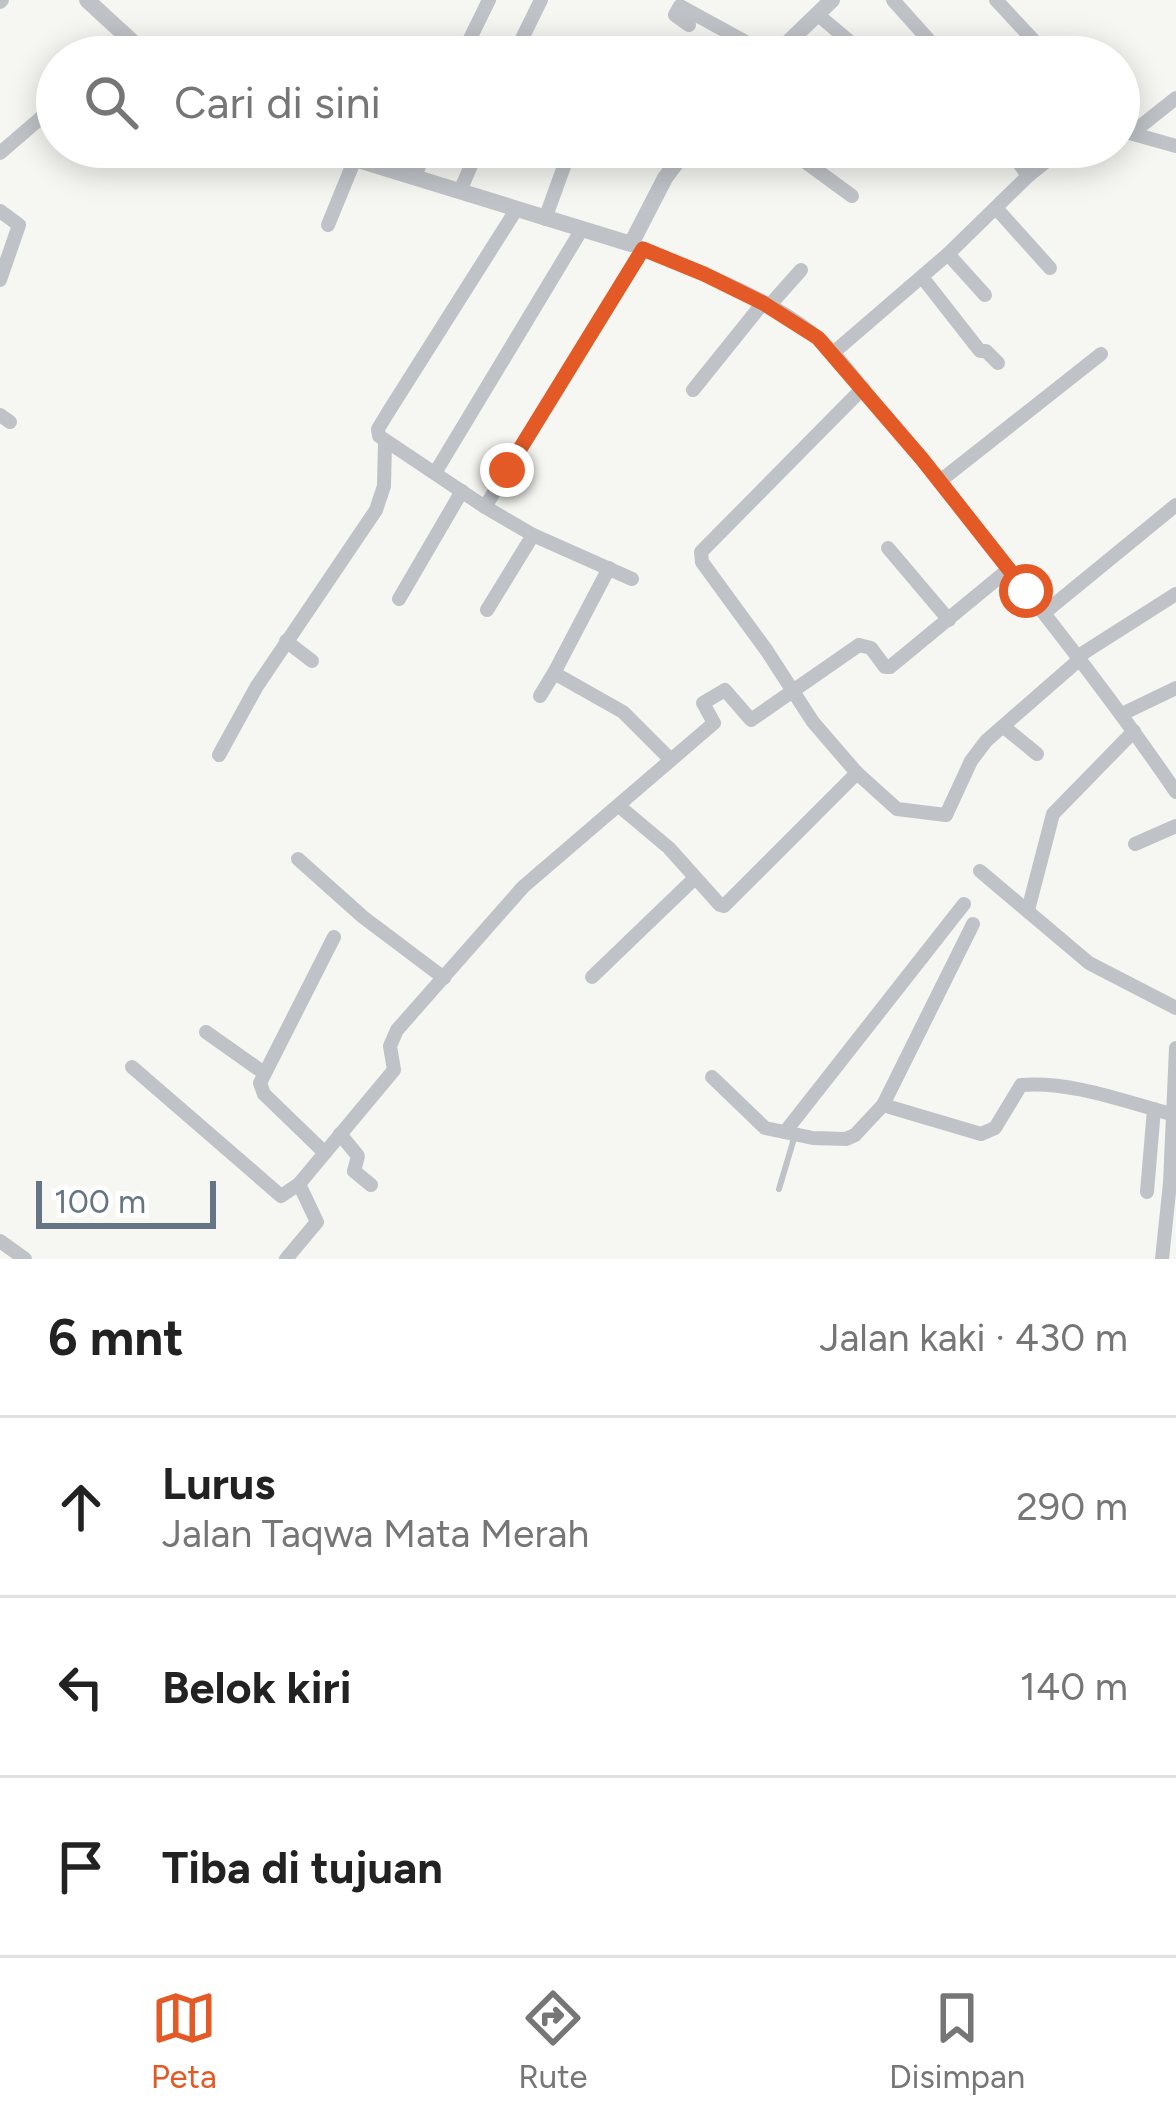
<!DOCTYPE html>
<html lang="id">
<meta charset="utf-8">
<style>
:root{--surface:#fff;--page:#f2f2f2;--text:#222;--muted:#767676;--line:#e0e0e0;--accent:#e35a26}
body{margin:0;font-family:Figtree,sans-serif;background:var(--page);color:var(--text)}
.scale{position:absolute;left:36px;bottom:30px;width:180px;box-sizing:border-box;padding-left:12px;border:6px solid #657584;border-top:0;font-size:33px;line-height:42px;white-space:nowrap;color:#657584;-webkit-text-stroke:9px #fff;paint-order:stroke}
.stop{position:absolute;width:36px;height:36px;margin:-27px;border:9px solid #e35a26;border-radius:50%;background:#fff}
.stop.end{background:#e35a26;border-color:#fff;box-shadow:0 3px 12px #0008}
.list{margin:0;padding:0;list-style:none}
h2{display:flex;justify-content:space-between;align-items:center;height:156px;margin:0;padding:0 48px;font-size:51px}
h2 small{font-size:39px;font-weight:400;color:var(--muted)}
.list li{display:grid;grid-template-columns:78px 1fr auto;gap:36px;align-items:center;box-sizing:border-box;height:180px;padding:0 48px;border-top:3px solid var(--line)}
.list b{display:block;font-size:45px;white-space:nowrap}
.list p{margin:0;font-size:39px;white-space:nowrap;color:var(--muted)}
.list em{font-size:39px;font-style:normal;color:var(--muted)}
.icon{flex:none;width:66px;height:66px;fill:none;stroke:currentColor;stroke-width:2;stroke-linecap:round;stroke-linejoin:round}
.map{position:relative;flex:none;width:1176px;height:1259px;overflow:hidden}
.search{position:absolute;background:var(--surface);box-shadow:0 6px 30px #0003;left:36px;right:36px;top:36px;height:132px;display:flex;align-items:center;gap:30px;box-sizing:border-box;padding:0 42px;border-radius:66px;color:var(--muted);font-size:45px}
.sheet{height:696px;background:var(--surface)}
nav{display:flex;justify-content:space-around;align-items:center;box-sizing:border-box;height:168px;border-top:3px solid var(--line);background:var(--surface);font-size:33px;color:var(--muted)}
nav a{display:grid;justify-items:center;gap:6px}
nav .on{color:var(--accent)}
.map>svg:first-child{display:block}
</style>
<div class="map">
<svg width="1176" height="1259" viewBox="0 0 1176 1259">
<rect width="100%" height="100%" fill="#f6f6f2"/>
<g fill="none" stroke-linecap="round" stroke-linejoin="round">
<path stroke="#bfc3c7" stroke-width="6" d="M779,1189L795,1135"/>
<g stroke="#bfc3c7" stroke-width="14">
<path d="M893,0L944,57"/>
<path d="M996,0L1037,44"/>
<path d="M0,2L2,0"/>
<path d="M817,14L868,57"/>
<path d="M689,25L675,15L680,6L773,57"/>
<path d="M469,41L505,57"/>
<path d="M106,57L126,36"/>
<path d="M461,57L489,0"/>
<path d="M513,57L541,0"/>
<path d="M1119,130L1176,146"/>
<path d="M1132,133L1176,98"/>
<path d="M785,147L852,196"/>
<path d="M1008,147L1028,176"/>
<path d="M0,153L57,104"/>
<path d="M415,177L426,147"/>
<path d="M460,191L479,147"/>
<path d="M996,208L1050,268"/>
<path d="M516,210L387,414L378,429L379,436L485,507L533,535L632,579"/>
<path d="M0,211L19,225L0,280"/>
<path d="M545,219L571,147"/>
<path d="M328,225L355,159"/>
<path d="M631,244C692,270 759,292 812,333C833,350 850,373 867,394C897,429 926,464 955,500C1030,596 1107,691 1176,792"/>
<path d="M948,254L985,295"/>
<path d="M922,277L980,351H986L998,363"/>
<path d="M769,306L801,270"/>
<path d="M833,353L948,254L1028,176L1064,147"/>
<path d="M863,388L701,552L702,562L767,651L813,722L857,773L897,809L946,815L971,761L986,741L1080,659"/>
<path d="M693,390L763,303"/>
<path d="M0,415L10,422"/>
<path d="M435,473L582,229"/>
<path d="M940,481L1101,354"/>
<path d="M485,507L643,249"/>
<path d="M888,548L949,620"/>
<path d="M609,568L554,673L623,712L670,759"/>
<path d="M399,599L462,491"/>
<path d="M487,610L533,535"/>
<path d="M1044,613L1176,505"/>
<path d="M286,641L312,661"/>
<path d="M1077,657L1176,594"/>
<path d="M540,696L554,673"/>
<path d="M1122,714L1176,688"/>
<path d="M1004,727L1037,754"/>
<path d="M219,755L257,686L376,510L384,486L385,441"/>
<path d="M619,806L669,848L720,905L724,906L857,773"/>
<path d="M1135,844L1176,826"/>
<path d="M298,859L363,917L444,978"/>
<path d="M980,871L1089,963L1176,1008"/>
<path d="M1028,910L1053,814L1134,731"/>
<path d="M592,977L695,878"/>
<path d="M206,1032L264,1073"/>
<path d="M132,1067L281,1196L299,1184"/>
<path d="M712,1077L765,1128L813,1138L846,1139L855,1135L883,1105L973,924"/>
<path d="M883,1105L981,1134L995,1128L1021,1085C1071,1081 1123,1101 1171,1114"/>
<path d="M785,1132L964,904"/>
<path d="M340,1134L358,1156L354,1171L371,1185"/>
<path d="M325,1153L264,1094L260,1083L334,937"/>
<path d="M1147,1192L1154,1109"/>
<path d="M0,1241L25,1259"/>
<path d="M286,1259L317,1222L299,1184L394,1070L390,1046L397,1030L523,887L714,723L703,703L725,690L751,720L859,645L871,648L885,667H890L1009,569"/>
<path d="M1162,1259L1170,1183L1176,1048"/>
</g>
<g stroke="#bfc3c7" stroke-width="16">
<path d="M87,0L149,57"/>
<path d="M773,57L832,0"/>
<path d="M316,147L631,244L665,178L688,147"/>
</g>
</g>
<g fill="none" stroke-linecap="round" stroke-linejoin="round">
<path stroke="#e35a26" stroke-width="15" d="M507,470L643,249L704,274L763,303L818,338L922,459L1026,591"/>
</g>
</svg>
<div class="scale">100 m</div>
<div class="stop" style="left:1026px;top:591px"></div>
<div class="stop end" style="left:507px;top:470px"></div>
<div class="search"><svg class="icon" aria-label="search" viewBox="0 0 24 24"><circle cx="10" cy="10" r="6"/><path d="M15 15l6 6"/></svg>Cari di sini</div>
</div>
<section class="sheet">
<h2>6 mnt<small>Jalan kaki · 430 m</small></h2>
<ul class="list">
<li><svg class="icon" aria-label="ahead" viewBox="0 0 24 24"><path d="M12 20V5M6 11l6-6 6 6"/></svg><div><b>Lurus</b><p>Jalan Taqwa Mata Merah</p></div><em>290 m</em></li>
<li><svg class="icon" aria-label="left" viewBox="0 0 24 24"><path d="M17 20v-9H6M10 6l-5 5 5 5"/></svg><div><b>Belok kiri</b></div><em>140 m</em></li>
<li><svg class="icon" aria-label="arrive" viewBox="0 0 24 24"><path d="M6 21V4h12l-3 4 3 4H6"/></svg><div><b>Tiba di tujuan</b></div></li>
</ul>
</section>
<nav>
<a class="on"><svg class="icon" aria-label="map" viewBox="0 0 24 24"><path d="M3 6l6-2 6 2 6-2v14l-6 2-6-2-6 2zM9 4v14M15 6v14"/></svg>Peta</a>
<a><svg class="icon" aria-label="directions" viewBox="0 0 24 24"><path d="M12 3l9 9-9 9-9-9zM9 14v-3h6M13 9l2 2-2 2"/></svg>Rute</a>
<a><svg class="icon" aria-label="saved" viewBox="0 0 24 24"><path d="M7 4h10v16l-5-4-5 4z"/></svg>Disimpan</a>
</nav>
